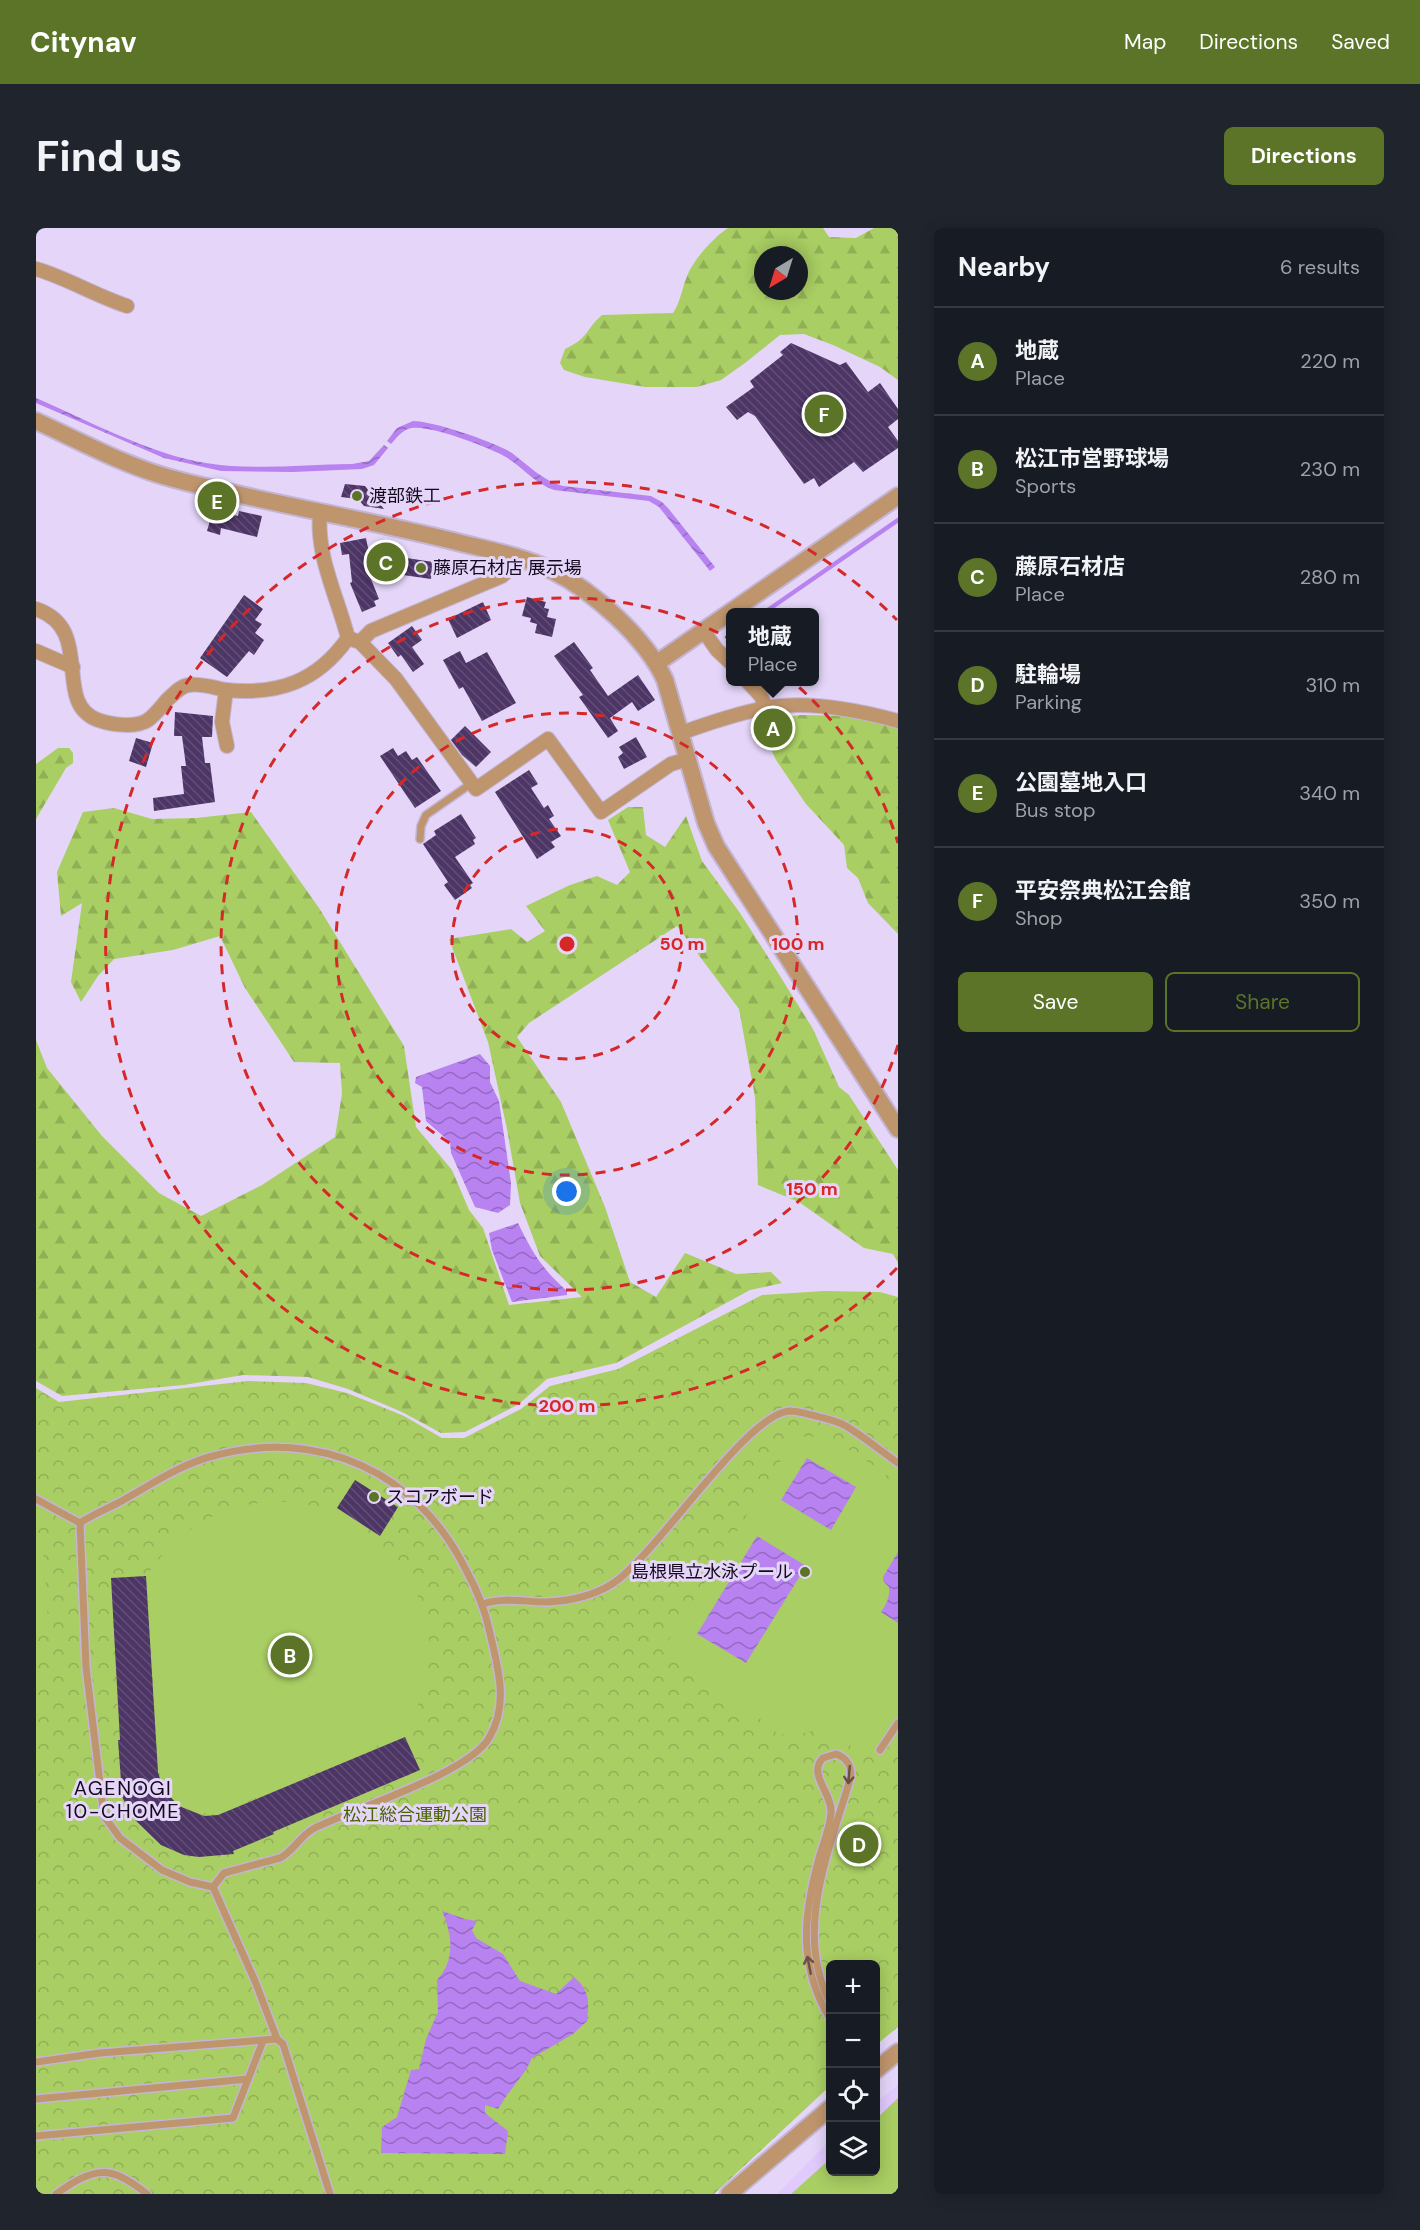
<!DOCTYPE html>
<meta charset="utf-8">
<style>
:root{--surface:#171b24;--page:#20242c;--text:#f1f3f6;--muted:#9ea1a6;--line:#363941;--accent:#5b7427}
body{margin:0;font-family:"DM Sans","Noto Sans JP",sans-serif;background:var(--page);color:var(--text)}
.controls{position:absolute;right:18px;bottom:18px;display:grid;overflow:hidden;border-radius:9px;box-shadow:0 3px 15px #0003}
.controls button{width:54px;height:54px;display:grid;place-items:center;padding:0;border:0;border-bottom:2px solid var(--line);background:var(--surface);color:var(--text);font:30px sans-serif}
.compass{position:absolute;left:718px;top:18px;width:54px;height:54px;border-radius:50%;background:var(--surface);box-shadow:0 3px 15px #0003;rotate:218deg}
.you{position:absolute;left:531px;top:964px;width:21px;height:21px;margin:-15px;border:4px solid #fff;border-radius:50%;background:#1a73e8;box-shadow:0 0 0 9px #1a73e833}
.badge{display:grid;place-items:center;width:39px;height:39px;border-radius:50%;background:var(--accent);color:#fff;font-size:20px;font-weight:700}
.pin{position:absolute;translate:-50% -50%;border:3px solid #fff;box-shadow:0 2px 6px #0006}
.popup{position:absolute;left:690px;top:380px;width:93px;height:78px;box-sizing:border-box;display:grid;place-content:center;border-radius:9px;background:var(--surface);filter:drop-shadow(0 2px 4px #0005);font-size:20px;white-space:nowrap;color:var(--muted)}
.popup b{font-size:22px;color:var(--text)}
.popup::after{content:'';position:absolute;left:50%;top:100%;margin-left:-12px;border:12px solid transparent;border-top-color:var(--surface)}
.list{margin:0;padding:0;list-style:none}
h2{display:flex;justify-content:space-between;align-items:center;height:78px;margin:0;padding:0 24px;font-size:26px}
h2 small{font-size:20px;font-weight:400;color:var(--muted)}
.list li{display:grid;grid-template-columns:39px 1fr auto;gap:18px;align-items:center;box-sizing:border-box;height:108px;padding:0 24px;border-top:2px solid var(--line)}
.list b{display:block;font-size:22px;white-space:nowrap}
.list p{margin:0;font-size:20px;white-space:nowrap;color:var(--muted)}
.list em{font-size:20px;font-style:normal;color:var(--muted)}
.actions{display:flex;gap:12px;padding:18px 24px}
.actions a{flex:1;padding:14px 0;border:2px solid var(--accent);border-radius:9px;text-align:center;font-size:21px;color:var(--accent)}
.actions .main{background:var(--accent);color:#fff}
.icon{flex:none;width:33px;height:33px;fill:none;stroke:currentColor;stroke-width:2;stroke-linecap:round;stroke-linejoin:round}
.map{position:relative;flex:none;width:862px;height:1966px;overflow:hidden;border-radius:9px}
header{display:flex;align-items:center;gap:36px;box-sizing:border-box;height:84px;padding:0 30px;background:var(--accent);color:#fff}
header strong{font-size:28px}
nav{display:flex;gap:33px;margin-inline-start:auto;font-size:21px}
.intro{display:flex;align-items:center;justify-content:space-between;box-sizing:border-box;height:144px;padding:0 36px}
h1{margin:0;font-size:42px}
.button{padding:15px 27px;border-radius:9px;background:var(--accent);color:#fff;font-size:21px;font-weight:700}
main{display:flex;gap:36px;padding:0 36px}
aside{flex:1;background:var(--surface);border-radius:9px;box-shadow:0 3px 15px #0003}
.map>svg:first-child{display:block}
</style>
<header>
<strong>Citynav</strong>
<nav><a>Map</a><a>Directions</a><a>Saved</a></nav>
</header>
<div class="intro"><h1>Find us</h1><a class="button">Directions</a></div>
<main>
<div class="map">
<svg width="862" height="1966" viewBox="0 0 862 1966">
<defs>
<pattern id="forest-firs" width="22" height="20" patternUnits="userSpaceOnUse" patternTransform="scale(1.5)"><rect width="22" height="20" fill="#a9ce63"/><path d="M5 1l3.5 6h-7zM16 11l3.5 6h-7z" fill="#91b056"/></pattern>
<pattern id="park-crowns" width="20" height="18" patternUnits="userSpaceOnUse" patternTransform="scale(1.5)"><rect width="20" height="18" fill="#a9ce63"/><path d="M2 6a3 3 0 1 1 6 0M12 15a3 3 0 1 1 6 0" fill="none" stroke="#91b056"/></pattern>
<pattern id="water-waves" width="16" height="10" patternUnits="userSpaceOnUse" patternTransform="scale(1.5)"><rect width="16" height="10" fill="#b882f1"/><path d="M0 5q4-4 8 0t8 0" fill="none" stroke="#9469c3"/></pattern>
<pattern id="building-back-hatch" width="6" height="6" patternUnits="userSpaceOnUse" patternTransform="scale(1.5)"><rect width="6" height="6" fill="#4d3566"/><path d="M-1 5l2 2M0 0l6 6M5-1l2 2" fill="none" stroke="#624f77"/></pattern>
</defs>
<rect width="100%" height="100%" fill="#e5d6f9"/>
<path fill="#e1cafe" d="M862,1857V1966H741L794,1912V1944H840V1875Z"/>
<g fill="url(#forest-firs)" fill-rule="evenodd">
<path d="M692,0H787L793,9L820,10L838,0H862V152L844,139L797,117L768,106L744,107L709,135L685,152L661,159H609L549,149L528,142L524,135L529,121C553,110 549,102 566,87L637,85C645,73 646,59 652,46C658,31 679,8 692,0ZM727,27H763V63H727Z"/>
<path d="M764,487L826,488L862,501V706L832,675L822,650L811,640L808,617L770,576L740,532L733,517L745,490Z"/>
<path d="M22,520H33L37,525V535L30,540L0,591V536Z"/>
<path d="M592,579H607L610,607L629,619L650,588L666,633L704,685L739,740L777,801L803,859L813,867L862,942V1035L857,1026L828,1020L763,974L722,957L719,869L703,781L641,698L493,795L481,809L525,874L569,979L594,1054L620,1069L649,1025L700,1046L735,1044L746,1055L714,1062L580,1135L511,1151L483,1176L429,1204L405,1205L366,1184L312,1161L272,1149L207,1147L148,1157L26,1168L0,1153V812L11,840L66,908L123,965L165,988L226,957L299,909L306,866L304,835L258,834L209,760L184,708L137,722L78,731L62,748L45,774L35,754L46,675L25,688L21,644L47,584L78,580L116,591L160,590L215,584L283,680L368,818L380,899L416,942L433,982L447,1000L473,1077L546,1069L504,1028L484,975L471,901L452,814L413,711L475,701L491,714L509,703L490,678L534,657L561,648L581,657L594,644L572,592Z"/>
</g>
<path fill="url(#park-crowns)" d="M788,1063L844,1064L862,1069V1799L840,1817V1736H794V1858L678,1966H0V1160L23,1174L212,1153L270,1155L311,1165L351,1181L368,1188L406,1210H428L485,1181L514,1158L582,1141L726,1067Z"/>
<g fill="#a9ce63">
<path d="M772,1208L793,1211L802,1215L851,1246L849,1249L862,1257V1485L833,1528L784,1500C767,1506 747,1513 732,1498V1495L706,1481L707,1476L626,1423L759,1210Z"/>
<path d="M241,1273C260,1275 282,1276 299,1285C387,1330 424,1424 364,1508L182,1586C155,1587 134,1576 124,1550L110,1348C144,1300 182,1277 241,1273Z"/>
<path d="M0,1318H7L12,1391L0,1392Z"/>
<path d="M862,1870V1966H755L794,1931V1944H840V1891Z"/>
</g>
<g fill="url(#water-waves)">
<path d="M0,170C51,192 116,227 170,235C218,243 268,236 316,236L333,233L348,217L352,220L338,237L326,241L257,244L185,243L128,230L0,175Z"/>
<path d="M377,193C397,193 459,214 476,225C493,238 506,252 527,258L615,268L626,274L632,280L679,339L674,343L623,279L613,273L518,262C498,255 486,238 468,228C452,219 388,194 372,201C364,204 360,211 355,216L351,213L361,200Z"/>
<path d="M444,826L454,838V854L463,873L475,955L474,977L462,985L439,979L415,925L414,914L390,893L386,859L379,855L380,849Z"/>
<path d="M482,995C496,1024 506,1041 531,1063V1067L476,1074L456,1022L453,1005Z"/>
<path d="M771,1230L820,1259L795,1302L745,1272Z"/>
<path d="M721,1308L770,1338L710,1435L661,1406Z"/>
<path d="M862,1324V1395L845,1384C851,1375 854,1369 853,1359L847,1353V1349Z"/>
<path d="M406,1683L429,1691L441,1693L436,1702L440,1710L467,1726L484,1753L520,1766L538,1749C554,1763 553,1773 551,1793L537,1806L496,1830L490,1842L471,1867L462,1881L449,1877V1885L472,1903L469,1926L345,1925L346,1899L361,1889L375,1842L383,1841L390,1811L402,1784L401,1752C420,1731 416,1707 406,1683Z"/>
</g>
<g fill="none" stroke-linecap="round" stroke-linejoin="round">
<path stroke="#b882f1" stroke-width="4.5" d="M729,384L862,292"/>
</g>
<g fill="url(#building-back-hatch)">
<path d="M755,115L804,137L810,134L832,164L844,155L862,181V191L852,199L862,213V220L827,244L818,234L783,259L778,250L768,256L719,188L712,184L701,192L690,179L718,159L714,153L747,127L744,124Z"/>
<path d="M309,256L329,258L348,281L328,278L322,271L305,269Z"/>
<path d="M177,282L202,288L203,283L226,288L221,309L185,300L184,307L171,303Z"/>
<path d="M330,310L332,320L365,326L364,329L397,334L395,351L346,344L345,349L333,346L343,371L338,373L340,378L326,384L314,355L316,354L313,326L306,327L304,315Z"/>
<path d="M208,367L227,381L219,392L226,396L219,405L228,412L218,427L213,423L191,449L164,430Z"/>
<path d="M491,369L510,374L508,380L513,381L511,389L520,391L516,409L499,405L501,396L494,394L495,390L486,388Z"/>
<path d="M447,374L455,392L421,410L412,391Z"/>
<path d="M376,398L386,412L376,419L388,436L377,444L365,427L362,429L352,415Z"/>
<path d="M538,414L557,440L554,442L572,468L602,447L619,472L602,483L596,474L574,490L582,503L572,510L543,469L547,467L518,428Z"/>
<path d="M424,423L430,435L451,424L480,475L446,493L427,459L423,461L407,432Z"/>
<path d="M139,484L177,488L176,509H166L169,535H174L179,574L118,583L117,570L148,566L145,538H150L146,508H138Z"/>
<path d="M429,498L455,524L440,539L426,527L415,512Z"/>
<path d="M600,509L611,529L588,541L582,529L587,525L583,519Z"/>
<path d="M100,510L117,515L110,539L93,533Z"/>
<path d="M357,520L362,528L370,523L376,532L381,529L405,563L379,580L344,528Z"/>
<path d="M493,542L502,556L495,560L508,580L512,577L518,588L513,591L525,608L515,614L519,619L501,631L459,564Z"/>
<path d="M425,586L440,610L437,612L439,616L419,629L437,655L434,657L436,660L419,672L408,657L412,654L387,616L400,607L398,603Z"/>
<path d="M319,1252L362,1279L344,1308L301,1280Z"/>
<path d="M110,1348L122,1544L127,1561L143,1578L168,1588L182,1587L369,1509L384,1542L237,1604L238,1606L197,1623L198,1626L163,1629L148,1627L125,1617L97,1590L84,1565L82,1553H85L82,1512H84L75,1350Z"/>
</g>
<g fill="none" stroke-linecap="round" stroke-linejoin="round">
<defs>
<g id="service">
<path d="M384,611L385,598L390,587L436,555"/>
<path d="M0,1271L44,1295"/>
<path d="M44,1295C56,1287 68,1282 80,1276C112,1259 142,1237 177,1228C283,1199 382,1244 430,1342C441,1362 448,1378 453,1401C461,1437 474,1475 453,1510C432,1546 318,1580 277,1601C264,1608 258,1623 244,1630L188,1645L177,1659"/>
<path d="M44,1295L50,1439L68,1588L84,1610L126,1642L154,1654L177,1659L219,1753L241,1811L247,1816L294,1966"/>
<path d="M447,1376C469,1369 489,1374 511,1374C532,1373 557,1368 576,1356C620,1328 709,1187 753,1183C762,1183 771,1186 780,1188C790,1191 801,1193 810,1198C828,1209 845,1223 862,1235"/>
<path d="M844,1522L862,1495"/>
<path d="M794,1775C757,1702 794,1621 815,1548C815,1537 811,1530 800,1526L787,1530C771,1546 797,1566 795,1585C794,1600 787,1616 783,1630C767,1689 762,1737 794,1791"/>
<path d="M0,1834L64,1825L241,1811"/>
<path d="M0,1871L212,1851"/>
<path d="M0,1908L197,1890L227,1813"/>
<path d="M20,1966C58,1939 74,1936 111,1966"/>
</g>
<g id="minor">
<path d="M0,41C31,50 60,68 91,78"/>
<path d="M0,381C60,401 15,475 62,492C76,497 100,500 112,492C119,487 125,479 131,472C138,466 144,458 153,457C165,455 179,460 190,462L186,494L191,518"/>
<path d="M667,402L681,422L695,435"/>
<path d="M312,410L324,414L360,451L440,561L512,511L565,584L635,536L652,531"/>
<path d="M324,414L335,403L466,348L485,331"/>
<path d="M0,423L37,439"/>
<path d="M712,454L725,468L730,480"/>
<path d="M190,462C242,467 281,454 312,410C301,367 280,329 284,284"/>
<path d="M645,505C670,496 703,485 729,480C771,472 822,482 862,493"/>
</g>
<g id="tertiary">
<path d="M0,193C46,214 93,240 142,252C234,276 329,291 421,314C453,322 487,328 517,343C557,363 610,410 629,452L670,595L680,618L862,901"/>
<path d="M621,435L862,268"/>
<path d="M840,1842L862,1824"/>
<path d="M693,1966L794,1880"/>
</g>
</defs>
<use href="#service" stroke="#c3b5d6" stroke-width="10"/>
<use href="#minor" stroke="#c3b5d6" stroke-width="16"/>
<use href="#tertiary" stroke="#c3b5d6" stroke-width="20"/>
<use href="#service" stroke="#bf956d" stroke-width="7"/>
<use href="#minor" stroke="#bf956d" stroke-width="14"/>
<use href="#tertiary" stroke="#bf956d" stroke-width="16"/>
</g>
<defs><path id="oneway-shaft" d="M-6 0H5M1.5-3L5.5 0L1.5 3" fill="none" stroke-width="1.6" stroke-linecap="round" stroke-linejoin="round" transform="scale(1.5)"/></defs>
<g stroke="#695045">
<use href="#oneway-shaft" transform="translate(813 1547) rotate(95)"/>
<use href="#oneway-shaft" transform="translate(773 1737) rotate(-101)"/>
</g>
<g fill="none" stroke="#d62828" stroke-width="3" stroke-dasharray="10 8">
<circle cx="531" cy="716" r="115"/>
<circle cx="531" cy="716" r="231"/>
<path d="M862 817A346 346 0 1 1 862 615"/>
<path d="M861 1040A462 462 0 1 1 861 392"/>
</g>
<g fill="#5b7427" stroke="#e5d6f9" stroke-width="2">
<circle cx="321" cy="268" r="6"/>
<circle cx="385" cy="340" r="6"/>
<circle cx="338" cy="1269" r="6"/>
<circle cx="769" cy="1344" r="6"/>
</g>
<g text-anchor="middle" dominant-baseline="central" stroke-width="6" stroke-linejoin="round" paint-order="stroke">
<g font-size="18" fill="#130a1d" stroke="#e5d6f9" text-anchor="start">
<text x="333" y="268">渡部鉄工</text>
<text x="397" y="340">藤原石材店 展示場</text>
<text x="350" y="1269">スコアボード</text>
<text x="757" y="1344" text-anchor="end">島根県立水泳プール</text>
</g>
<g font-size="18" fill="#496200" stroke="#e5d6f9">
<text x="379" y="1587">松江総合運動公園</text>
</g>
<g font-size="20" letter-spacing="1.5" fill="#130a1d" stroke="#e5d6f9">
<text x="87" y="1560">AGENOGI<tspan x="87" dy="23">10-CHOME</tspan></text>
</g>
</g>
<circle cx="531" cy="716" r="9" fill="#d62828" stroke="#e5d6f9" stroke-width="3"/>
<g font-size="18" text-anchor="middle" font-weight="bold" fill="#d62828" stroke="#e5d6f9" stroke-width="6" stroke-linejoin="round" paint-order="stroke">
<text x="646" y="722">50 m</text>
<text x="762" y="722">100 m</text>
<text x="776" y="967">150 m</text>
<text x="531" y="1184">200 m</text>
</g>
</svg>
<div class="controls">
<button>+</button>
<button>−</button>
<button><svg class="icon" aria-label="locate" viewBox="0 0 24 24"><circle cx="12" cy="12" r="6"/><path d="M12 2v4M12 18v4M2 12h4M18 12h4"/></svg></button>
<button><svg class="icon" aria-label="layers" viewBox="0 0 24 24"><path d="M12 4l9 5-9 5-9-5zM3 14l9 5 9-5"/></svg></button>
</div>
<svg class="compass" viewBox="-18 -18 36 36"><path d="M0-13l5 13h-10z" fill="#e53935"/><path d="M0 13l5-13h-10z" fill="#9ea1a6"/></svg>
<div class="you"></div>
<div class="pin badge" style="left:737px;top:500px">A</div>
<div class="popup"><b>地蔵</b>Place</div>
<div class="pin badge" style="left:254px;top:1427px">B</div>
<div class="pin badge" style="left:350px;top:334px">C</div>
<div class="pin badge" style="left:823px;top:1616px">D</div>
<div class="pin badge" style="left:181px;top:273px">E</div>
<div class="pin badge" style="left:788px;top:186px">F</div>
</div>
<aside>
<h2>Nearby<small>6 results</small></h2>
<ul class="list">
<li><span class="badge">A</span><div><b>地蔵</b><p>Place</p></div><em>220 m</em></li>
<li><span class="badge">B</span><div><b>松江市営野球場</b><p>Sports</p></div><em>230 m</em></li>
<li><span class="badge">C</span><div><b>藤原石材店</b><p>Place</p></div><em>280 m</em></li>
<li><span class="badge">D</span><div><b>駐輪場</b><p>Parking</p></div><em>310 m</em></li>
<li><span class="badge">E</span><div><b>公園墓地入口</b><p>Bus stop</p></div><em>340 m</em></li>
<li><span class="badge">F</span><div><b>平安祭典松江会館</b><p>Shop</p></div><em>350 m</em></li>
</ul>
<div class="actions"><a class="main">Save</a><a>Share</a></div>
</aside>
</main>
